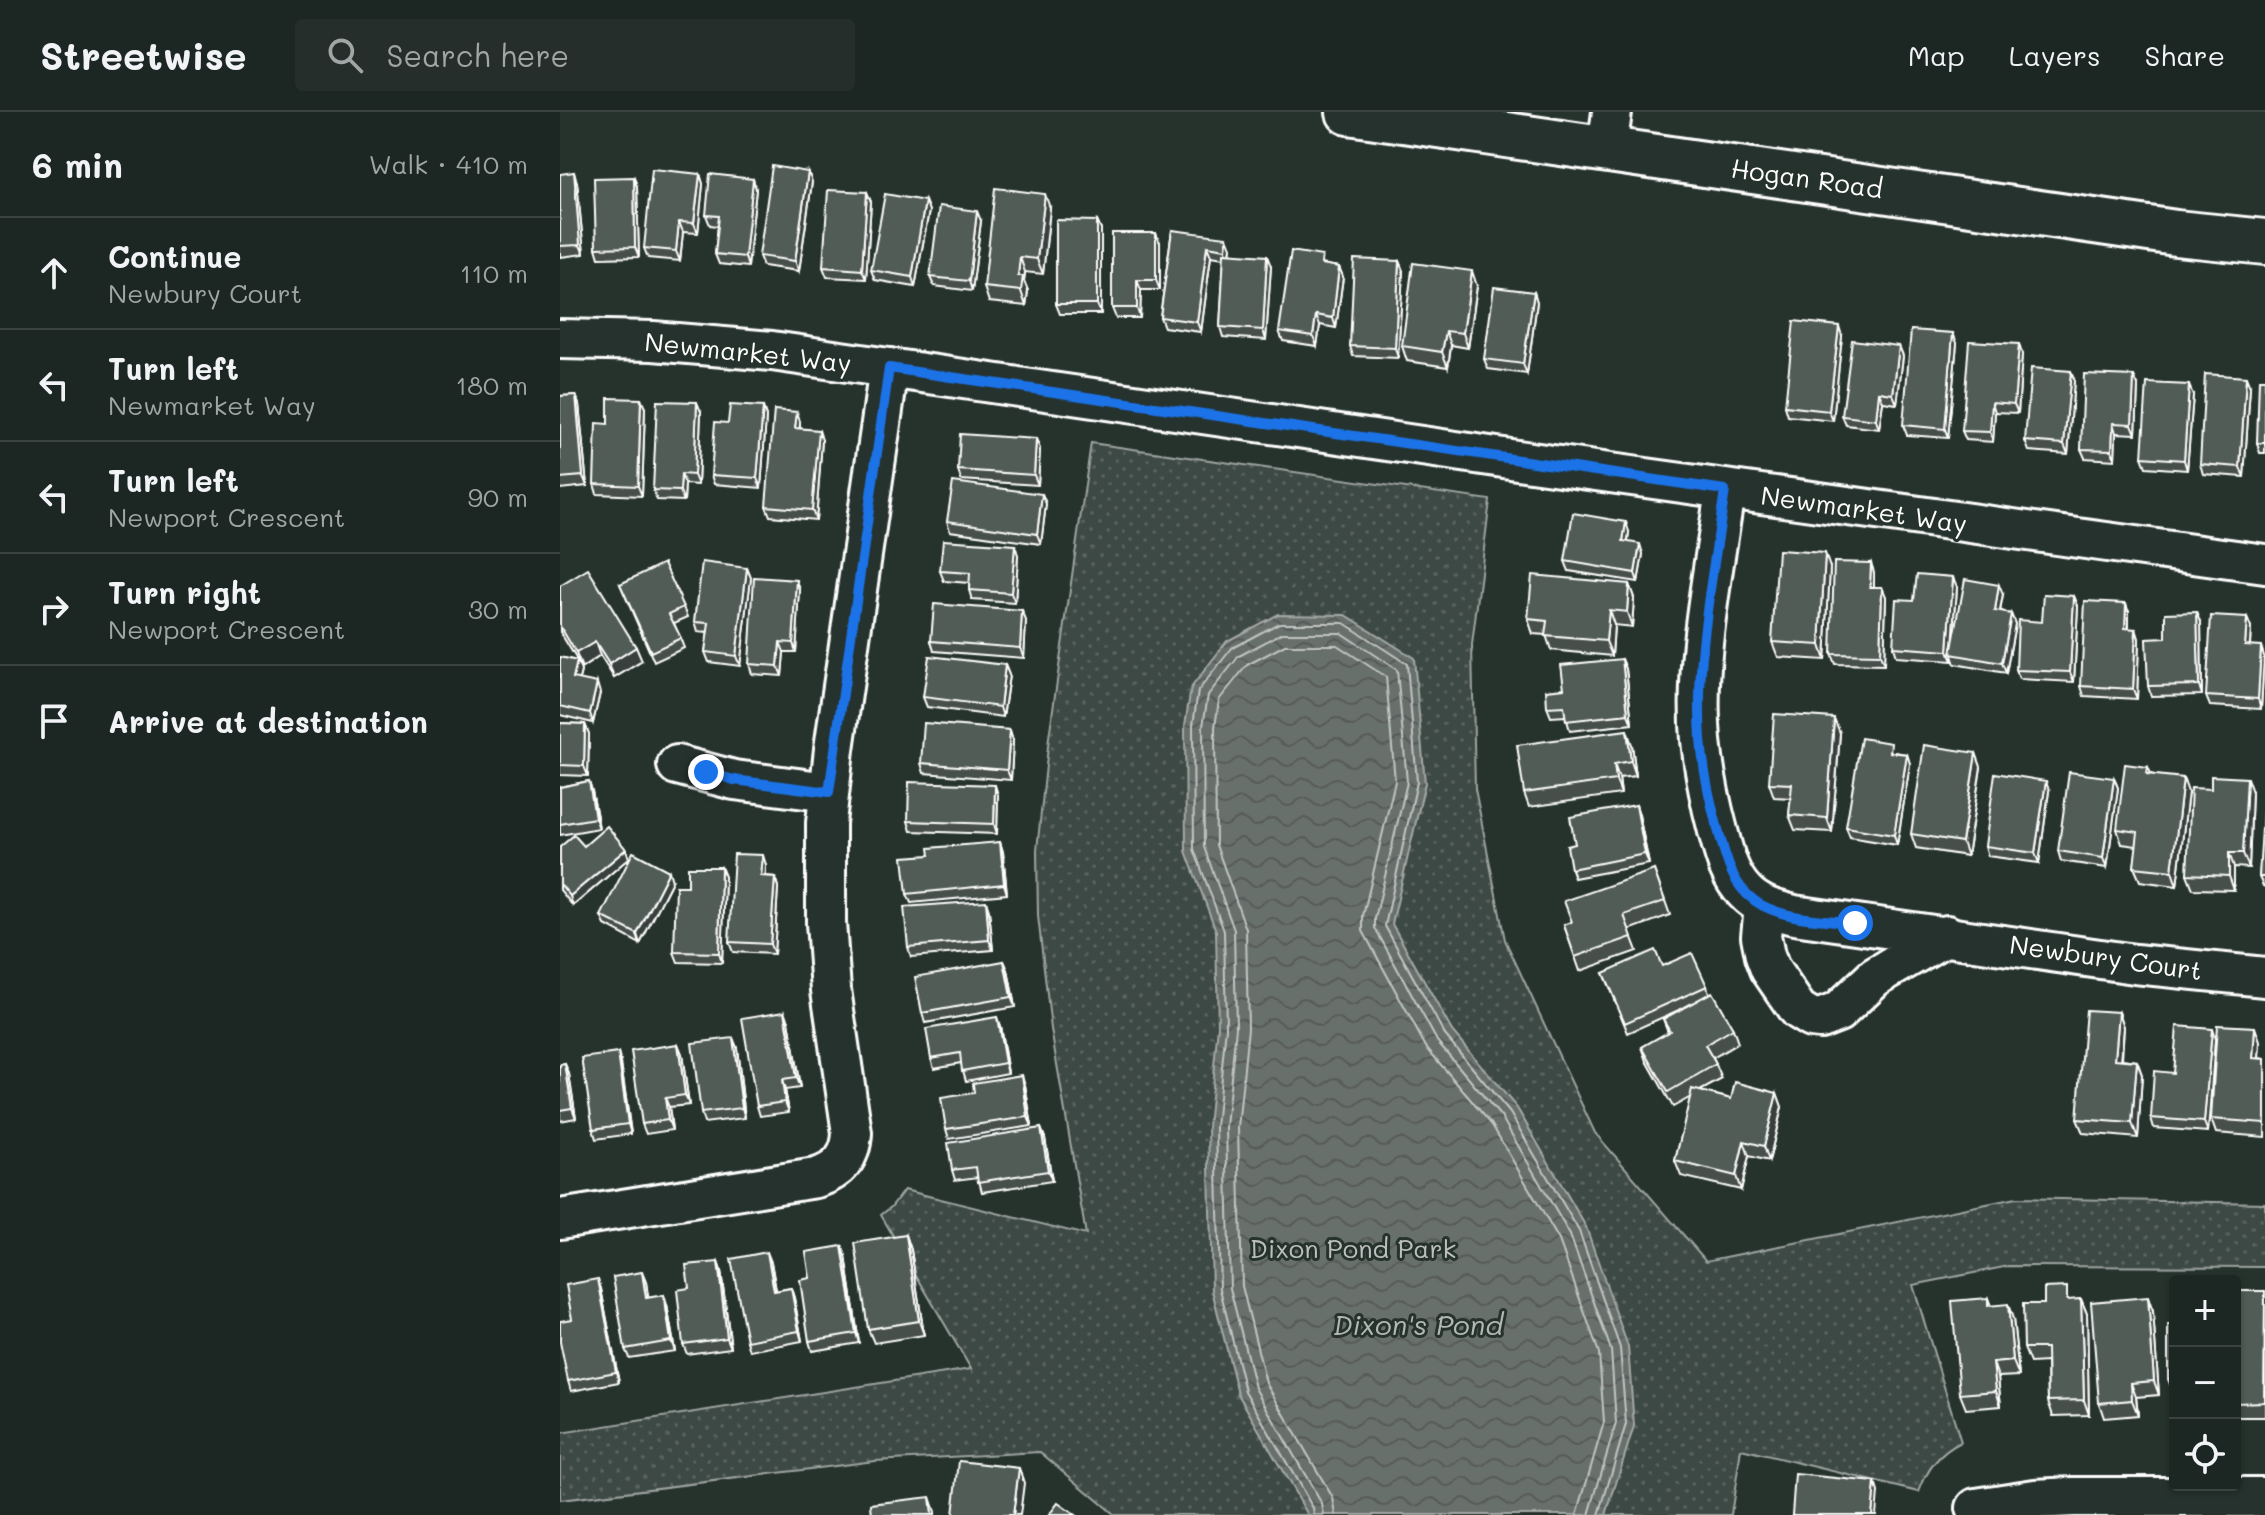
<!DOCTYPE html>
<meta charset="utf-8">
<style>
:root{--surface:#1c2622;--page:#252e2a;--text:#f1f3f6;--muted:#a0a5a5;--line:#3a4340}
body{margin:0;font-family:Mali,sans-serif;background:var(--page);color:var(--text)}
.controls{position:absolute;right:24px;bottom:24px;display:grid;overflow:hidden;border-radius:8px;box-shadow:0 2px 6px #0004}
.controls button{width:72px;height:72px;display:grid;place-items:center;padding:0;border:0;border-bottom:2px solid var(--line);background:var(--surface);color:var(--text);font:40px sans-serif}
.stop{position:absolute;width:24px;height:24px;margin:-18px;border:6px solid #1a73e8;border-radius:50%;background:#fff}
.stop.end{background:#1a73e8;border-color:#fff;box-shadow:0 2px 8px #0008}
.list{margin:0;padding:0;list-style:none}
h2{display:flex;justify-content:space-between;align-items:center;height:104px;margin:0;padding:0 32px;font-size:34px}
h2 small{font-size:26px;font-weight:400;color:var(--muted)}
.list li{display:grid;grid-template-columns:52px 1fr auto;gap:24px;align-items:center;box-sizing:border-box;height:112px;padding:0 32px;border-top:2px solid var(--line)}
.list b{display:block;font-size:30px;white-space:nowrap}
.list p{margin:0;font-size:26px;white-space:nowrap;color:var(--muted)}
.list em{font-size:26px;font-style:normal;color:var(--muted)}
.icon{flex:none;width:44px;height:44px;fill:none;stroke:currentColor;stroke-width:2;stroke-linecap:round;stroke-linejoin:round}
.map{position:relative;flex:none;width:1705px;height:1403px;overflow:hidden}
header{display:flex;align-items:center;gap:48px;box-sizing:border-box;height:112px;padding:0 40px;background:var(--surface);border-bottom:2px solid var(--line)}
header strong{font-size:38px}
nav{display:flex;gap:44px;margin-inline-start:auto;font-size:28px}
.search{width:560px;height:72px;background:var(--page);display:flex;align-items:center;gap:20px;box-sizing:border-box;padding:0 28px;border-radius:8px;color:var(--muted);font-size:30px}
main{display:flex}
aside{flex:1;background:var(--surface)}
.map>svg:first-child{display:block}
</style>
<header>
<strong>Streetwise</strong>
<div class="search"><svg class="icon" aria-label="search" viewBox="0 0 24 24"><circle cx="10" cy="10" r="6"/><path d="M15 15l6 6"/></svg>Search here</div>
<nav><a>Map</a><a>Layers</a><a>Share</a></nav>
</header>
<main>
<aside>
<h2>6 min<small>Walk · 410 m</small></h2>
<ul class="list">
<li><svg class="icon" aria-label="ahead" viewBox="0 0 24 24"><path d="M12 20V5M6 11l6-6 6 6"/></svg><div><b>Continue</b><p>Newbury Court</p></div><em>110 m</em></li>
<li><svg class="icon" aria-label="left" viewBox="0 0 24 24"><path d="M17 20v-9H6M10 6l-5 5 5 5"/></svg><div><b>Turn left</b><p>Newmarket Way</p></div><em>180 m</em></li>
<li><svg class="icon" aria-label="left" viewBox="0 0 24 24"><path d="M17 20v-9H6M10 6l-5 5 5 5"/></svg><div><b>Turn left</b><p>Newport Crescent</p></div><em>90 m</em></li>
<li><svg class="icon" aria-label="right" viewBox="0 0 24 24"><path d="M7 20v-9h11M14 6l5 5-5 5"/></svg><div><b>Turn right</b><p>Newport Crescent</p></div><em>30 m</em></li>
<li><svg class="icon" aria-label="arrive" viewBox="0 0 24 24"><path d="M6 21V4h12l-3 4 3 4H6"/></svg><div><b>Arrive at destination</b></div></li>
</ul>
</aside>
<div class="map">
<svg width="1705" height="1403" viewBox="0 0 1705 1403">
<defs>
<pattern id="park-dots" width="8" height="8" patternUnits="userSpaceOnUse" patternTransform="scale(2)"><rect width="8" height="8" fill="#3e4944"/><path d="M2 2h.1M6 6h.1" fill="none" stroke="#5b6460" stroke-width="1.8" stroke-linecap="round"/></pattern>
<pattern id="water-waves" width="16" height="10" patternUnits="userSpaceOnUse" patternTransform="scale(2)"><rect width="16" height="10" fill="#67706c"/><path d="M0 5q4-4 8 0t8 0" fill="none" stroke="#575a59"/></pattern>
</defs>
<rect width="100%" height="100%" fill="#26332d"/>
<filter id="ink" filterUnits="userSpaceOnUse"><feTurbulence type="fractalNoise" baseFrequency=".0125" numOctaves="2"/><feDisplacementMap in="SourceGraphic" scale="16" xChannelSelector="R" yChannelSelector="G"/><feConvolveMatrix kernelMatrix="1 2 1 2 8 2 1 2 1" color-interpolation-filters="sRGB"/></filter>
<g filter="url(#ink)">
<path fill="url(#park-dots)" stroke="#9ea4a2" stroke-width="2" d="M531,331L930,388L912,533L915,677L945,828L1035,1021L1146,1149L1456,1086L1705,1091V1155L1449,1154L1353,1173L1401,1330C1379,1341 1367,1357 1359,1380L1181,1337L1171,1403H555L480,1340L315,1349L0,1388V1321L411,1257L321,1103L331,1095L344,1078L526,1123L491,917L478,804L477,738L489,625Z"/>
<path fill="url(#water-waves)" stroke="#a4a9a7" stroke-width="2" d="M718,502L786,503L854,546L865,671L832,812L892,919L957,996L1026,1115L1068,1235L1074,1314L1046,1403H748L678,1282L652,1178L648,1015L658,914L656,819L626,739L625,613L631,576L667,529Z"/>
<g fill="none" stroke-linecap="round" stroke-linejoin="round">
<g stroke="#c2c6c4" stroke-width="2">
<path d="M754,1403L753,1396L685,1279L660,1177L656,1015L666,915L664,819L634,737L633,613L638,579L672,536L719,511H784L847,552L857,670L825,814L885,923L950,1001L1019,1119L1060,1236L1066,1312L1039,1403"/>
<path d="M764,1403L762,1392L695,1276L670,1176L666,1015L676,915L674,818L644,735L643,614L648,583L679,544L722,521H781L837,558L847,670L815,807V816L877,929L942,1006L1010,1123L1051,1238L1056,1311L1029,1403"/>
<path d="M776,1403L773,1386L706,1271L682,1174L678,1016L688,916L686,817L656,733L655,615L659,588L687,553L725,533H777L826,565L835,669L803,804V819L866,935L932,1013L999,1128L1039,1241L1044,1310L1017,1403"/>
</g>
<defs>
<g id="minor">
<path d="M1047,37L1052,0"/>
<path d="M0,227L93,229L212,239L971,350L1705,452"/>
<path d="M1165,378C1154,460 1134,546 1141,628C1144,659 1150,689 1158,719C1164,741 1169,764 1185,780C1199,795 1216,798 1234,803L1575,852L1705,865"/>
<path d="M117,653L174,668L269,680"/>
<path d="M1204,795L1201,824L1205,844L1210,857L1238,898L1251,906L1260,907L1278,900L1315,865L1387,823"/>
<path d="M0,1107L256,1066C280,1059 291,1044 292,1021L271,878L266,811V711L274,637L329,256"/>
<path d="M1416,1396L1475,1387L1514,1385H1705"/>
</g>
<path id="tertiary" d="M789,0L1616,121L1705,130"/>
</defs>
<use href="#minor" stroke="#fff" stroke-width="44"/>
<use href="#tertiary" stroke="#fff" stroke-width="50"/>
<use href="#minor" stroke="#26332d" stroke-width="38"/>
<use href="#tertiary" stroke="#26332d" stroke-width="44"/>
</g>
<g fill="#464f4b" stroke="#fff" stroke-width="2">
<path d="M248,60L252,70L239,159L203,154L199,144Z"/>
<path d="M0,62L17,70L24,142L0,145Z"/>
<path d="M140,62L143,72L138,121L123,120L120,149L88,146L84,136Z"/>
<path d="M74,65L77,75L79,145L39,146L36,136Z"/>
<path d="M193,67L196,77L188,155L159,152L155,142L158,114L150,113L146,103Z"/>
<path d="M307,80L311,90L306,167L267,165L263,155Z"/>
<path d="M365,89L369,99L355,175L315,168L311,158Z"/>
<path d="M490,96L483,162L465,160L464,169L468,179L466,194L429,190L424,175Z"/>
<path d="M421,109L412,179L374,174L370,165Z"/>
<path d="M537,109L541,118V202H500L496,192Z"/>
<path d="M612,118L671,135L670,141L711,154L706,228L663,225L660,215L664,146L651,144L641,220L604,215L600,205Z"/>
<path d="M600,131V178H581L580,206H556L552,196Z"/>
<path d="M839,149L843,159L838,246L793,244L790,234Z"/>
<path d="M766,153L779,155L783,165L776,216L760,213L757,234L723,229L719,219Z"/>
<path d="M917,174L908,236L891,233L888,255L847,249L842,234Z"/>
<path d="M974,180L977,190L967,262L928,257L924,247Z"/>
<path d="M1282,224L1273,309L1228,304L1225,294Z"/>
<path d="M1397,231L1388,326L1347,323L1343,313Z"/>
<path d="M1339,234L1343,244L1337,292L1323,290L1319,317L1286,313L1282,304Z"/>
<path d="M1462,242L1458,301L1435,300L1433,330L1406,328L1402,319Z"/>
<path d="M1705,267V341H1700L1697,331Z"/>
<path d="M1514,268L1508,342L1469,339L1465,329Z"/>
<path d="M1578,274L1576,322L1556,321L1555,348L1525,346L1521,337Z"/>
<path d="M1690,275L1684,365L1643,362L1640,352Z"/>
<path d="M16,283L19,292L27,374L0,377V284Z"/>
<path d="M1633,283L1627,358L1586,355L1582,345Z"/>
<path d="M203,295L206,305L201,376L154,372L151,363L168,311Z"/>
<path d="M85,296L82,384L37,382L34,372L48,312Z"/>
<path d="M141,300L138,373L125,372L124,389L97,388L93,378Z"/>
<path d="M237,300L240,310V316L262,328L256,408L210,404L206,394Z"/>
<path d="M476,327L480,337L478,373L401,368L398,358Z"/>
<path d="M482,382L486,392L481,432L390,419L387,409Z"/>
<path d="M1069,420L1068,430L1083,442L1078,470L1009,459L1005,449Z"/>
<path d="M458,443L455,491L412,488L409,478V471L384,469L380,459Z"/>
<path d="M1311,451L1314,461V475H1322L1326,485L1324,553L1275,552L1271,542Z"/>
<path d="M187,456L191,466L180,554L149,550L145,540L148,521L138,520L135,510Z"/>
<path d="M1270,456L1265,548L1218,545L1212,530Z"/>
<path d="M60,472L124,495L128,505L114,511L124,536L94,550Z"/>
<path d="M1069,472L1074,486L1072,515L1054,513L1052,544L991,538L986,523L973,522L968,507Z"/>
<path d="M0,474L82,549L54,566L40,544L22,556L0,520Z"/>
<path d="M1397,475L1393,533L1443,483L1440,500L1451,502L1455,512L1446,561L1395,552L1392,544V549L1336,545L1333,535L1354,488Z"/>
<path d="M240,478L236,540H224L222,564L192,562L189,552Z"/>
<path d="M1514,484L1518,494L1514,570L1459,567L1456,558L1482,510Z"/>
<path d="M462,499L466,509L464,546L374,539L371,529Z"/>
<path d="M1569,500V517H1576L1579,527L1577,587L1524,584L1521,574Z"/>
<path d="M1687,506L1691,516L1690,533L1704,544L1701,597L1650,594L1646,584Z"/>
<path d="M1641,510L1642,583L1591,584L1588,574Z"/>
<path d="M0,545L17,549L21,559L19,567L40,581L33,611L0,603Z"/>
<path d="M1062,547L1066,557L1072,612L1010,619L1006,604L991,605L987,595L1004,576Z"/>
<path d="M445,553L449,563L443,605L367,595L363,585Z"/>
<path d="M0,611L25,612L29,622L28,664L0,663Z"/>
<path d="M1280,621L1272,720L1235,718L1229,703L1231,686L1214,685L1209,671Z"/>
<path d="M453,628L451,668L364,661L361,651Z"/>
<path d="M1072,633L1076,664L1059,666L1061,682L969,695L964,681Z"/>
<path d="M1334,640L1347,642L1350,652L1337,733L1290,725L1286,715Z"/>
<path d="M1416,641L1421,655L1407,744L1356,736L1351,722Z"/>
<path d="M1588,655L1591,662L1628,680L1617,774L1580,769L1574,755L1577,734L1562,732L1557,717Z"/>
<path d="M1554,666L1558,676L1547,756L1501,749L1498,739Z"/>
<path d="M29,669L32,679L39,716L0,723V675Z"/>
<path d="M1489,679L1479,751L1428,744L1425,734Z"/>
<path d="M1692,680L1689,756L1674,755V778L1633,777L1627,762Z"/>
<path d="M438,683L437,722L351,719L348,709Z"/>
<path d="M1076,693L1079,703L1089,752L1014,766L1011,757L1015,732Z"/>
<path d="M1705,700V775L1703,774L1699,765Z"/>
<path d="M440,730L443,740L447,782L351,791L347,782L370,743Z"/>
<path d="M24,734L69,746L13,794L0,778V735Z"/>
<path d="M206,753V764L215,765L218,775L214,842L173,840L169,830Z"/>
<path d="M161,755L165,765L162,851L118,850L114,840Z"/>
<path d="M1094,758L1110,803L1069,818L1077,839L1020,859L1004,813L1012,810Z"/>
<path d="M112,769L80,832L45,813L41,804Z"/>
<path d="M429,799L433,838L351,845L348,835Z"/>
<path d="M444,849L448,858L455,895L365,911L362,901Z"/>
<path d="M1102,854L1147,874L1149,881L1173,917L1178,931L1153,946L1162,967L1140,979L1171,987L1217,981L1222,995L1209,1049L1189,1044L1181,1078L1121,1064L1115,1049L1131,985L1113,995L1087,949L1082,935L1108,920L1103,907L1121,897L1068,921L1043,861Z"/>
<path d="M225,899L229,909L240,976L225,978L229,1000L200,1004L197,994Z"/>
<path d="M1559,900L1564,915L1562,947L1577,949L1582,963L1578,1026L1523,1021L1517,1007Z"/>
<path d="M440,914L448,961L406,969L401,951L374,956L371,946Z"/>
<path d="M173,926L177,936L185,1006L144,1011L141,1001Z"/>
<path d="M1655,927L1648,1020L1594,1016L1591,1006Z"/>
<path d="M1700,930L1699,946L1705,947V1025L1656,1021L1651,1007Z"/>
<path d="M118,932L122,942L129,993L109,995L112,1018L86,1022L82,1012Z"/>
<path d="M61,951L71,1022L36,1027L33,1017Z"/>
<path d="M5,952L9,962L16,1006L0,1009V953Z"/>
<path d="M465,973L472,1014L389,1027L386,1017Z"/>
<path d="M481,1016L485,1026L492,1069L422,1080L418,1065L395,1068L392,1058Z"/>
<path d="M346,1123L351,1138L364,1223L314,1231L308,1217Z"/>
<path d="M282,1134L286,1144L299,1231L252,1239L249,1229L250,1166Z"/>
<path d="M158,1150L161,1159L171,1236L127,1242L123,1232Z"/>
<path d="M211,1150L216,1179L231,1176L234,1186L242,1229L190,1239L187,1229Z"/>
<path d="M86,1170L88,1186L107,1193L115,1239L69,1246L65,1237Z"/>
<path d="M41,1177L59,1270L11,1279L8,1269L12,1207Z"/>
<path d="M1675,1179H1705V1305H1678L1675,1297Z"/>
<path d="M1428,1186L1431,1194L1453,1207L1459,1264L1438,1265L1441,1294L1406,1297L1400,1282Z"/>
<path d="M1521,1187L1527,1202L1529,1303L1493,1304L1488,1289L1487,1250L1470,1251L1464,1236L1484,1192Z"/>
<path d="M1593,1200L1599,1283L1576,1285L1578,1303L1544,1306L1539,1291Z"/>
<path d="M1615,1213V1277H1612L1608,1267Z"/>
</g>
<g fill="#39403d" stroke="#fff" stroke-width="2">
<path d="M14,60L17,70L24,142L20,133Z"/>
<path d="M248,60L252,70L239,159L235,149Z"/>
<path d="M140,62L143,72L138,121L134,111Z"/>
<path d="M74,65L77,75L79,145L75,135Z"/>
<path d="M193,67L196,77L188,155L185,145Z"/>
<path d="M307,80L311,90L306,167L302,158Z"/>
<path d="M485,82L490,96L483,162L477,147Z"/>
<path d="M365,89L369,99L355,175L352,165Z"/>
<path d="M417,99L421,109L412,179L409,169Z"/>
<path d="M537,109L541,118V202L537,192Z"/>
<path d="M119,110L123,120L120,149L116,139Z"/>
<path d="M596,121L600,131V178L596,168Z"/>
<path d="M667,125L671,135L669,147L666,137Z"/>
<path d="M647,134L651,144L641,220L637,210Z"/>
<path d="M707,144L711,154L706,228L703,218Z"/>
<path d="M460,145L465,160L464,169L468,179L466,194L461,179L458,164Z"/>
<path d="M839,149L843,159L838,246L835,236Z"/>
<path d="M779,155L783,165L776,216L773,206Z"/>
<path d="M912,159L917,174L908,236L903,221Z"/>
<path d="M577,168L581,178L580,206L577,196Z"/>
<path d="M974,180L977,190L967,262L963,252Z"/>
<path d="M756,203L760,213L757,234L753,224Z"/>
<path d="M1279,214L1282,224L1273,309L1269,299Z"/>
<path d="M886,219L891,233L888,255L882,240Z"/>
<path d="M1393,221L1397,231L1388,326L1385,317Z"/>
<path d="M1459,232L1462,242L1458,301L1454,292Z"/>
<path d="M1339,234L1343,244L1337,292L1333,282Z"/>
<path d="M1511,259L1514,268L1508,342L1504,332Z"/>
<path d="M1574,264L1578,274L1576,322L1572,312Z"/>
<path d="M1686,265L1690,275L1684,365L1680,355Z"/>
<path d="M1629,273L1633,283L1627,358L1624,348Z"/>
<path d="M1319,280L1323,290L1319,317L1316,308Z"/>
<path d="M16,283L19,292L27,374L23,364Z"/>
<path d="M81,287L85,296L82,384L78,374Z"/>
<path d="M137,290L141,300L138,373L134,363Z"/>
<path d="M1432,290L1435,300L1433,330L1430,320Z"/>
<path d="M203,295L206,305L201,376L197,366Z"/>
<path d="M237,300L240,310L239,326L235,316Z"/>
<path d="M1553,311L1556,321L1555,348L1552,338Z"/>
<path d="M259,318L262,328L256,408L252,398Z"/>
<path d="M476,327L480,337L478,373L474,363Z"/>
<path d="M121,362L125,372L124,389L120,379Z"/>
<path d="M482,382L486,392L481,432L477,422Z"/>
<path d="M1066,410L1069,420L1066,439L1063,429Z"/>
<path d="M1080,432L1083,442L1078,470L1075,461Z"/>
<path d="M455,433L458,443L455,491L451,481Z"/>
<path d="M1265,441L1270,456L1265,548L1260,533Z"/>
<path d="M1311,451L1314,461V485L1310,475Z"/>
<path d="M187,456L191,466L180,554L176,544Z"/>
<path d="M1393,465L1397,475L1392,549L1388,539Z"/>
<path d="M237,468L240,478L236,540L233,531Z"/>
<path d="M1069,472L1074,486L1072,515L1067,500Z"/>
<path d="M1439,473L1443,483L1438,509L1435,499Z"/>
<path d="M1322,475L1326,485L1324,553L1320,543Z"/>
<path d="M1514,484L1518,494L1514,570L1510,560Z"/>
<path d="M1566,491L1569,500L1568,526L1565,516Z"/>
<path d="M1049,498L1054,513L1052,544L1046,529Z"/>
<path d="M462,499L466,509L464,546L460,536Z"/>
<path d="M1637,500L1641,510L1642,583L1639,573Z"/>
<path d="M1451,502L1455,512L1446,561L1442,551Z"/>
<path d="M1687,506L1691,516L1689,543L1685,533Z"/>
<path d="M1576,517L1579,527L1577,587L1573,577Z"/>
<path d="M35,530L40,544L22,556L16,541Z"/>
<path d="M220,530L224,540L222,564L218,554Z"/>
<path d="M1701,534L1704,544L1701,597L1698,587Z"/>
<path d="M76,535L82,549L54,566L49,552Z"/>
<path d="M1062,547L1066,557L1072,612L1068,602Z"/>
<path d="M17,549L21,559L17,576L13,566Z"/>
<path d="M445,553L449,563L443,605L440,595Z"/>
<path d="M37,571L40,581L33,611L30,601Z"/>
<path d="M1274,606L1280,621L1272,720L1267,706Z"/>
<path d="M25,612L29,622L28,664L24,654Z"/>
<path d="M450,618L453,628L451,668L447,658Z"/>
<path d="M1067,618L1072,633L1076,664L1071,649Z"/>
<path d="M1416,641L1421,655L1407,744L1402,730Z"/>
<path d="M1347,642L1350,652L1337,733L1334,723Z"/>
<path d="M1054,652L1059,666L1061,682L1056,668Z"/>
<path d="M1554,666L1558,676L1547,756L1543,746Z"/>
<path d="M1623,666L1628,680L1617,774L1612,759Z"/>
<path d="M1687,666L1692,680L1689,756L1683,741Z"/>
<path d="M29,669L32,679L39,716L35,706Z"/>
<path d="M1486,669L1489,679L1479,751L1475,741Z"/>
<path d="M435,673L438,683L437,722L434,712Z"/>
<path d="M1076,693L1079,703L1089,752L1085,742Z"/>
<path d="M440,730L443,740L447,782L444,772Z"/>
<path d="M66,737L69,746L13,794L10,784Z"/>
<path d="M1669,741L1674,755V778L1669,764Z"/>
<path d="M203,743L206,753L205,774L201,764Z"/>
<path d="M161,755L165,765L162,851L159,841Z"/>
<path d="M109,759L112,769L80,832L77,822Z"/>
<path d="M215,765L218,775L214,842L210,832Z"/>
<path d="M426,789L429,799L433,838L429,828Z"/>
<path d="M444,849L448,858L455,895L451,885Z"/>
<path d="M225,899L229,909L240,976L236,966Z"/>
<path d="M1559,900L1564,915L1560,961L1555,947Z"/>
<path d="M437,905L440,914L448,961L445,951Z"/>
<path d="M1695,915L1700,930L1698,960L1693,946Z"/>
<path d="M1652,917L1655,927L1648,1020L1644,1010Z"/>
<path d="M173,926L177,936L185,1006L182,996Z"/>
<path d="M118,932L122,942L129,993L125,983Z"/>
<path d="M58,941L61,951L71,1022L68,1012Z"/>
<path d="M1577,949L1582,963L1578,1026L1572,1011Z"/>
<path d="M5,952L9,962L16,1006L12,996Z"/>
<path d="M462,963L465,973L472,1014L468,1005Z"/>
<path d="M222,968L225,978L229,1000L225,990Z"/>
<path d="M1217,981L1222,995L1209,1049L1204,1034Z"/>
<path d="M105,986L109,995L112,1018L108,1008Z"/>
<path d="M481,1016L485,1026L492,1069L488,1059Z"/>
<path d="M1184,1029L1189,1044L1181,1078L1176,1064Z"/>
<path d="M346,1123L351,1138L364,1223L359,1209Z"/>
<path d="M282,1134L286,1144L299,1231L296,1221Z"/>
<path d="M207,1140L211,1150L218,1189L214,1179Z"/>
<path d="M158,1150L161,1159L171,1236L167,1226Z"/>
<path d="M82,1160L86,1170L90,1196L86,1186Z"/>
<path d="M38,1167L41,1177L59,1270L56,1260Z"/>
<path d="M231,1176L234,1186L242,1229L239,1219Z"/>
<path d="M104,1183L107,1193L115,1239L111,1229Z"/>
<path d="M1588,1185L1593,1200L1599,1283L1594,1269Z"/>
<path d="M1521,1187L1527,1202L1529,1303L1524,1288Z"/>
<path d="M1448,1192L1453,1207L1459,1264L1453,1249Z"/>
<path d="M1433,1251L1438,1265L1441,1294L1436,1279Z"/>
<path d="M1571,1271L1576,1285L1578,1303L1572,1288Z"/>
<path d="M459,1356L464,1371L460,1403H453Z"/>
<path d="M1315,1370L1318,1380L1316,1403H1312Z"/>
<path d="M370,1385L375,1400V1403H372Z"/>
</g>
<g fill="#515c57" stroke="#fff" stroke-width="2">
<path d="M212,54L248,60L235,149L199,144Z"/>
<path d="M92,57L140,62L134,111L119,110L116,139L84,136Z"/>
<path d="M14,60L20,133L0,134V62Z"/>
<path d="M150,62L193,67L185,145L155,142L159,104L146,103Z"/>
<path d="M74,65L75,135L36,136L34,66Z"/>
<path d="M435,76L485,82L477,147L460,145L458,164H463L461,179L424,175Z"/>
<path d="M268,78L307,80L302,158L263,155Z"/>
<path d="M325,82L365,89L352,165L311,158Z"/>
<path d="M379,94L417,99L409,169L370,165Z"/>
<path d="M496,108L537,109V192H496Z"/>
<path d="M612,118L667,125L666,137L647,134L637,210L600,205Z"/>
<path d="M552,121H596V168H577V196H552Z"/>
<path d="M731,139L762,144L761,152L779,155L773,206L756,203L753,224L719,219Z"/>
<path d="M664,141L707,144L703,218L660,215Z"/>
<path d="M794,147L839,149L835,236L790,234Z"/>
<path d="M853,151L912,159L903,221L886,219L882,240L842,234Z"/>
<path d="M934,175L974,180L963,252L924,247Z"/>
<path d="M1234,209L1279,214L1269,299L1225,294Z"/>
<path d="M1351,218L1393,221L1385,317L1343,313Z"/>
<path d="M1292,228L1339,234L1333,282L1319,280L1316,308L1282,304Z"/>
<path d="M1409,229L1459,232L1454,292L1432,290L1430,320L1402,319Z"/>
<path d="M1471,256L1511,259L1504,332L1465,329Z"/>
<path d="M1524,262L1574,264L1572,312L1553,311L1552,338L1521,337Z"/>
<path d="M1645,262L1686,265L1680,355L1640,352Z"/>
<path d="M1699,267H1705V331H1697Z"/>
<path d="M1587,271L1629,273L1624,348L1582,345Z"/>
<path d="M16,283L23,364L0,366V284Z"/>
<path d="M48,286L81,287L78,374L34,372L36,311L48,312Z"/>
<path d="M97,289L137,290L134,363L121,362L120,379L93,378Z"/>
<path d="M170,293L203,295L197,366L151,363L155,310L168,311Z"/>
<path d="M214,298L237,300L235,316L259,318L252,398L206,394Z"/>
<path d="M400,322L476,327L474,363L398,358Z"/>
<path d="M393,370L482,382L477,422L387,409Z"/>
<path d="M1013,401L1066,410L1063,429L1080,432L1075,461L1005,449Z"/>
<path d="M383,428L455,433L451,481L409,478L410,461L380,459Z"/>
<path d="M1218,438L1265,441L1260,533L1212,530Z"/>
<path d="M142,450L187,456L176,544L145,540L149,511L135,510Z"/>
<path d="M1274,450L1311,451L1310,475H1322L1320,543L1271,542Z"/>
<path d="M104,451L124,495L109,502L121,526L91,540L60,472Z"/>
<path d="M28,457L76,535L49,552L35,530L16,541L0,514V474Z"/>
<path d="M1357,462L1393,465L1388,539L1333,535L1336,487L1354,488Z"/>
<path d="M972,463L1069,472L1067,500L1049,498L1046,529L985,524L987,509L968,507Z"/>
<path d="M194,465L237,468L233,531L220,530L218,554L189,552Z"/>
<path d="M1405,467L1439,473L1435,499L1451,502L1442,551L1391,542Z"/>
<path d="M1484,482L1514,484L1510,560L1456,558L1458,508L1482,510Z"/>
<path d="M1525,489L1566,491L1565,516L1576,517L1573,577L1521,574Z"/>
<path d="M374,492L462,499L460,536L371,529Z"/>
<path d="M1637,500L1639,573L1588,574L1586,527L1606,526V501Z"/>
<path d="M1651,504L1687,506L1685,533L1701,534L1698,587L1646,584Z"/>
<path d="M369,544L445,553L440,595L363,585Z"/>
<path d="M0,545L17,549L13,566L37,571L30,601L0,594Z"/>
<path d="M1062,547L1068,602L1006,609L1004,594L987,595L986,578L1004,576L1001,553Z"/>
<path d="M1214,602L1274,606L1267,706L1229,703L1232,672L1209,671Z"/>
<path d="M0,611L25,612L24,654L0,653Z"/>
<path d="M364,611L450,618L447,658L361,651Z"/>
<path d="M1067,618L1071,649L1054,652L1056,668L964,681L957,633Z"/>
<path d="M1301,626L1331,631L1330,640L1347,642L1334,723L1286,715Z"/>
<path d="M1364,633L1416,641L1402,730L1351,722Z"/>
<path d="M1565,652L1588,655L1587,662L1623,666L1612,759L1574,755L1578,720L1557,717Z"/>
<path d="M1509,660L1554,666L1543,746L1498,739Z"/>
<path d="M1435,661L1486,669L1475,741L1425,734Z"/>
<path d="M1651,664L1687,666L1683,741H1669V764L1627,762L1631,676L1651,677Z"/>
<path d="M29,669L35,706L0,712V675Z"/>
<path d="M349,670L435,673L434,712L348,709Z"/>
<path d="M1076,693L1085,742L1011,757L1007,734L1015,732L1010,705Z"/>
<path d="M1703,699L1705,700V765H1699Z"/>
<path d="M47,714L66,737L10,784L0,772V735L14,723L24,734Z"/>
<path d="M440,730L444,772L347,782L343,745L370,743L369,736Z"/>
<path d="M73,740L109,759L77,822L41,804Z"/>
<path d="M174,742L203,743L201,764L215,765L210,832L169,830Z"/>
<path d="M128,755H161L159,841L114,840L116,774H128Z"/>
<path d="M1094,758L1105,789L1064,803L1072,825L1015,845L1004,813L1012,810L1004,789Z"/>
<path d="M426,789L429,828L348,835L344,795Z"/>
<path d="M1095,838L1102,854L1132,841L1147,874L1065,911L1043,861Z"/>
<path d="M444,849L451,885L362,901L355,865Z"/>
<path d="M1152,880L1173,917L1145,933L1156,952L1108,980L1082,935L1110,919L1103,907Z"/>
<path d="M1526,898L1559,900L1555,947L1577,949L1572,1011L1517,1007Z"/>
<path d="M225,899L236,966L222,968L225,990L197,994L182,906Z"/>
<path d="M437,905L445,951L402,959L400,941L371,946L366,917Z"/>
<path d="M1657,913L1695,915L1693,946L1705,947V1011L1651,1007Z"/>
<path d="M1617,914L1652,917L1644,1010L1591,1006L1594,959L1613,961Z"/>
<path d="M173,926L182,996L141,1001L132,931Z"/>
<path d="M118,932L125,983L105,986L108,1008L82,1012L71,939Z"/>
<path d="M58,941L68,1012L33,1017L22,946Z"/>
<path d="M5,952L12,996L0,998V953Z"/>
<path d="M462,963L468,1005L386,1017L381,986L414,981L413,971Z"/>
<path d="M1175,970L1217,981L1204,1034L1184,1029L1176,1064L1115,1049L1132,977L1171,987Z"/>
<path d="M481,1016L488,1059L418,1070L416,1055L392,1058L388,1031Z"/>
<path d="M346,1123L359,1209L308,1217L295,1131Z"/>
<path d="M282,1134L296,1221L249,1229L240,1168L250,1166L246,1140Z"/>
<path d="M207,1140L214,1179L231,1176L239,1219L187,1229L171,1147Z"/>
<path d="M158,1150L167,1226L123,1232L117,1178L129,1176L126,1153Z"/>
<path d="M82,1160L86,1186L104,1183L111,1229L65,1237L53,1165Z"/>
<path d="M38,1167L56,1260L8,1269L0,1230V1209L12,1207L6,1173Z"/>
<path d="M1507,1175V1188L1521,1187L1524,1288L1488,1289L1487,1236H1464L1463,1192H1484V1176Z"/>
<path d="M1675,1179H1705L1704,1290L1675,1291Z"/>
<path d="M1588,1185L1594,1269L1571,1271L1572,1288L1539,1291L1531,1190Z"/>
<path d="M1428,1186V1194L1448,1192L1453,1249L1433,1251L1436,1279L1400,1282L1392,1189Z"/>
<rect x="1608" y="1213" width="7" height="54"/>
<path d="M399,1349L459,1356L453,1403H393Z"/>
<path d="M1235,1362L1315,1370L1312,1403H1232Z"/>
<path d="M370,1385L372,1403H312L311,1392Z"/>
<path d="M498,1391L515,1403H489Z"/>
</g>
</g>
<g fill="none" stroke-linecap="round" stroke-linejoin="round" filter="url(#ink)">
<path stroke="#1a73e8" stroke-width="10" d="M146,660L174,668L269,680L329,256L1165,378C1154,459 1135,543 1141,626C1143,658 1150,690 1159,721C1166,747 1172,773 1195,789C1222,808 1264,807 1295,811"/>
</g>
<g text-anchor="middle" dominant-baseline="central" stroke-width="6" stroke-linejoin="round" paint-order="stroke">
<g font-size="26" fill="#fff" stroke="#26332d">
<text transform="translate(1247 66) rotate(8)">Hogan Road</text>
<text transform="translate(188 240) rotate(6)">Newmarket Way</text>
<text transform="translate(1304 397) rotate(8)">Newmarket Way</text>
<text transform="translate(1546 845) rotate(8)">Newbury Court</text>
</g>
<g font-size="26" fill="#bbbfbe" stroke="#26332d">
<text x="793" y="1136">Dixon Pond Park</text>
</g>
<g font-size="28" font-style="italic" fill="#b3b8b6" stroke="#26332d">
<text x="858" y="1212">Dixon's Pond</text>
</g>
</g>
</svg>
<div class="controls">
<button>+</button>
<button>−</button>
<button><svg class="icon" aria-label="locate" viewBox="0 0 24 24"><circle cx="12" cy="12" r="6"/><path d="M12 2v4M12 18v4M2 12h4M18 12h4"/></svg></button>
</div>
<div class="stop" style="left:1295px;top:811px"></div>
<div class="stop end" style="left:146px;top:660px"></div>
</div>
</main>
